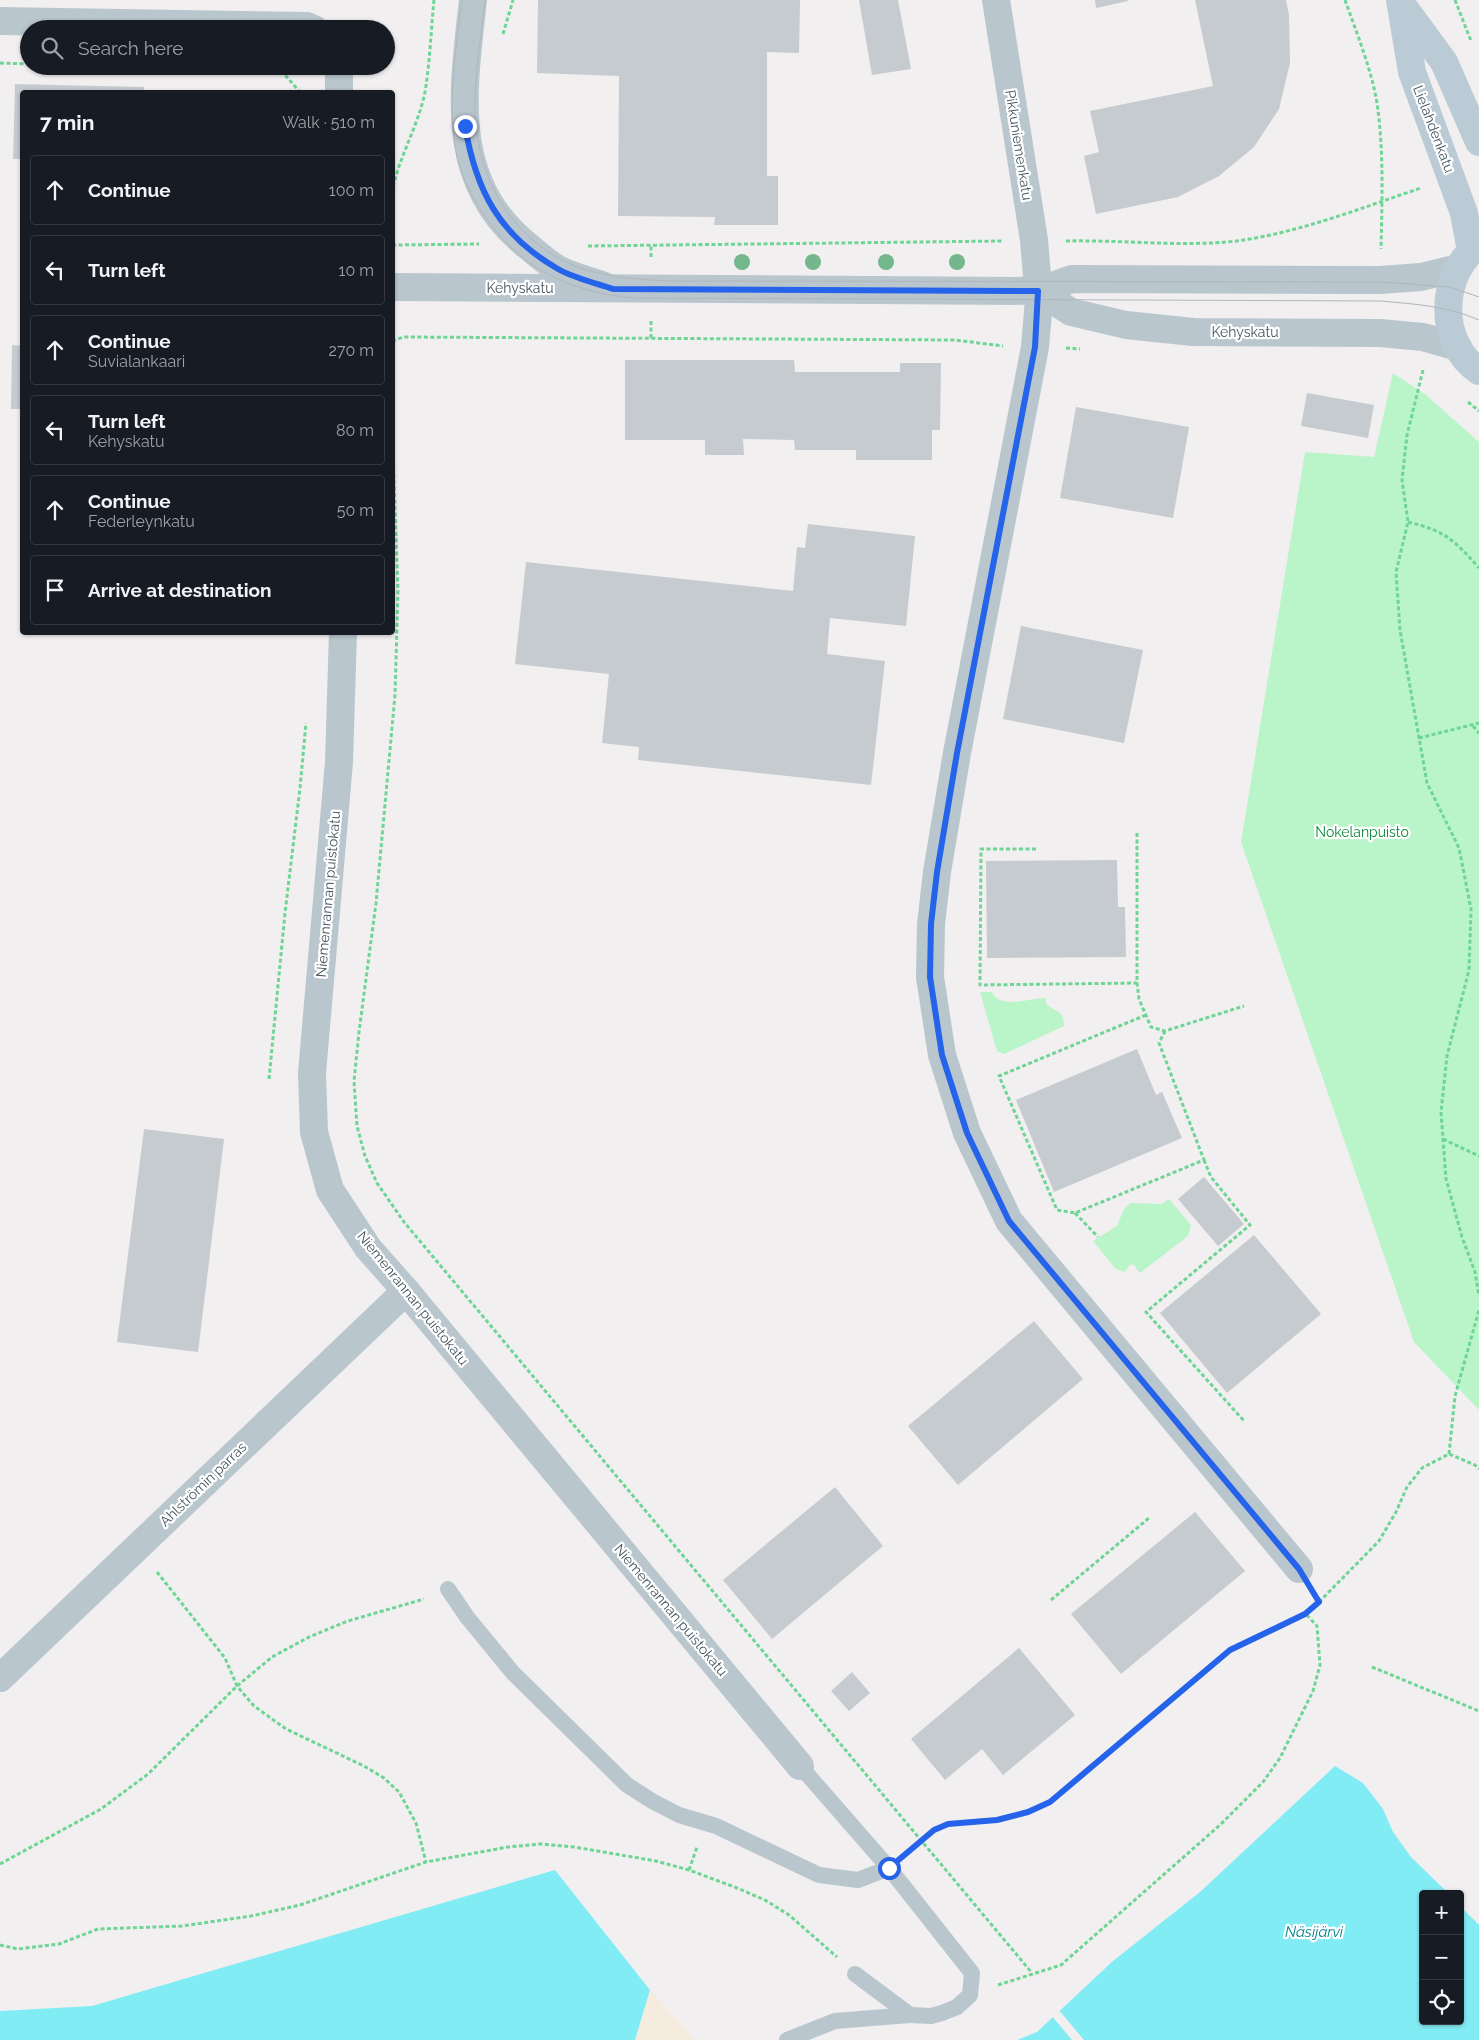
<!DOCTYPE html>
<meta charset="utf-8">
<style>
:root{--surface:#171b24;--page:#20242c;--text:#f1f3f6;--muted:#9ea1a6;--line:#363941}
body{margin:0;font-family:Raleway,sans-serif;background:var(--page);color:var(--text)}
.controls{position:absolute;right:15px;bottom:15px;display:grid;overflow:hidden;border-radius:5px;box-shadow:0 1px 4px #0004}
.controls button{width:45px;height:45px;display:grid;place-items:center;padding:0;border:0;border-bottom:1px solid var(--line);background:var(--surface);color:var(--text);font:25px sans-serif}
.stop{position:absolute;width:15px;height:15px;margin:-11px;border:4px solid #2563eb;border-radius:50%;background:#fff}
.stop.end{background:#2563eb;border-color:#fff;box-shadow:0 1px 5px #0008}
.list{margin:0;padding:0;list-style:none}
h2{display:flex;justify-content:space-between;align-items:center;height:65px;margin:0;padding:0 20px;font-size:21px}
h2 small{font-size:16px;font-weight:400;color:var(--muted)}
.list li{display:grid;grid-template-columns:32px 1fr auto;gap:15px;align-items:center;box-sizing:border-box;height:70px;margin:0 10px 10px;padding:0 10px;border:1px solid var(--line);border-radius:5px}
.list b{display:block;font-size:19px;white-space:nowrap}
.list p{margin:0;font-size:16px;white-space:nowrap;color:var(--muted)}
.list em{font-size:16px;font-style:normal;color:var(--muted)}
.icon{flex:none;width:28px;height:28px;fill:none;stroke:currentColor;stroke-width:2;stroke-linecap:round;stroke-linejoin:round}
.map{position:relative;flex:none;width:1479px;height:2040px;overflow:hidden}
.search{position:absolute;background:var(--surface);box-shadow:0 1px 4px #0004;left:20px;top:20px;width:375px;height:55px;display:flex;align-items:center;gap:12px;box-sizing:border-box;padding:0 18px;border-radius:28px;color:var(--muted);font-size:19px}
.panel{position:absolute;background:var(--surface);box-shadow:0 1px 4px #0004;left:20px;top:90px;width:375px;height:545px;border-radius:5px}
.map>svg:first-child{display:block}
</style>
<div class="map">
<svg width="1479" height="2040" viewBox="0 0 1479 2040">
<rect width="100%" height="100%" fill="#f2eff0"/>
<g fill="#baf4c9">
<path d="M1393,373L1426,395L1479,442V1410L1414,1342L1241,842L1305,452L1374,457Z"/>
<path d="M980,992H992C1000,1010 1030,998 1046,998V1004C1057,1013 1064,1010 1064,1026L1004,1054L997,1051Z"/>
<path d="M1169,1199L1191,1225L1188,1236L1140,1273L1133,1264L1129,1266L1125,1272L1116,1269L1093,1241L1117,1226L1124,1209L1130,1203L1162,1204Z"/>
</g>
<path fill="#f5ebdf" d="M650,1990L695,2040H635Z"/>
<g fill="#82ecf5">
<path d="M1335,1766L1363,1783L1383,1809L1393,1832L1411,1857L1449,1894H1423V2021H1460V1906L1479,1925V2040H1017L1037,2032L1113,1961L1200,1892Z"/>
<path d="M555,1870L650,1990L635,2040H0V2011L92,2006Z"/>
</g>
<path fill="#f2eff0" d="M1058,2009L1084,2040H1072L1051,2015Z"/>
<g fill="#c6cbd0">
<path d="M538,0H800L799,53L767,52V176H778V225H714L715,217L618,216L619,76L537,73Z"/>
<path d="M859,0H898L911,69L872,75Z"/>
<path d="M1095,0H1127L1128,1L1096,8Z"/>
<path d="M1195,0H1286L1289,15L1290,63L1279,109L1254,147L1219,176L1178,197L1096,214L1084,156L1099,152L1090,111L1213,86Z"/>
<path d="M15,84L144,87V92H22V159H13Z"/>
<path d="M12,345L22,346V409H11Z"/>
<path d="M625,360H794L795,372H900V363H941L940,430H932V460H856V450H795L794,440L743,439L744,455H705V440H625Z"/>
<path d="M1307,393L1374,405L1368,438L1301,426Z"/>
<path d="M1076,407L1189,427L1173,518L1060,498Z"/>
<path d="M808,524L915,536L906,626L830,618L827,654L885,661L871,785L638,760L639,747L602,743L609,674L515,664L526,562L793,591L797,547L805,548Z"/>
<path d="M1021,626L1143,650L1124,743L1003,719Z"/>
<path d="M1117,860L1118,907H1125L1126,957L987,958L986,861Z"/>
<path d="M1137,1049L1156,1095L1162,1092L1182,1138L1054,1192L1016,1100Z"/>
<path d="M144,1129L224,1139L198,1352L117,1342Z"/>
<path d="M1204,1177L1244,1224L1218,1246L1178,1199Z"/>
<path d="M1254,1235L1321,1314L1227,1393L1160,1313Z"/>
<path d="M1034,1321L1083,1379L958,1485L908,1426Z"/>
<path d="M835,1487L883,1546L772,1639L723,1580Z"/>
<path d="M1195,1512L1245,1571L1121,1674L1071,1614Z"/>
<path d="M1019,1648L1075,1715L1003,1775L982,1749L945,1780L911,1739Z"/>
<path d="M852,1672L870,1693L849,1711L831,1691Z"/>
</g>
<g fill="none" stroke-linecap="round" stroke-linejoin="round">
<g stroke="#6ed595" stroke-width="3" stroke-dasharray="4 2.5" stroke-linecap="butt">
<path d="M1345,0C1357,34 1371,68 1377,103C1384,151 1382,201 1381,249"/>
<path d="M1455,0L1471,41"/>
<path d="M503,34L513,0"/>
<path d="M0,63L29,64"/>
<path d="M237,66L278,67L300,92"/>
<path d="M392,193C398,158 418,127 425,92C430,62 431,30 434,0"/>
<path d="M1066,241C1114,240 1163,245 1211,243C1278,241 1358,209 1421,188"/>
<path d="M392,245L479,244"/>
<path d="M588,246L1002,241"/>
<path d="M651,257V245"/>
<path d="M651,321V338"/>
<path d="M392,341L404,337L955,340L1003,346"/>
<path d="M1066,348L1080,349"/>
<path d="M1423,370L1407,435L1402,480L1408,522L1396,572L1400,630L1427,783L1459,848L1471,909L1469,970L1447,1056L1441,1112L1446,1179L1462,1237L1475,1272L1479,1296"/>
<path d="M1468,402L1479,411"/>
<path d="M392,428L398,590L395,695L376,903L359,1032L354,1081L357,1126L365,1156L377,1183L404,1222L1032,1973"/>
<path d="M1408,522C1446,531 1454,540 1479,568"/>
<path d="M1473,726L1479,733"/>
<path d="M1419,738L1479,723"/>
<path d="M1137,833V983L1139,999L1151,1027L1165,1031L1244,1006"/>
<path d="M1036,849H981L980,985L1137,983"/>
<path d="M1146,1015L999,1076L1057,1210L1075,1213L1204,1160L1159,1043L1165,1031"/>
<path d="M269,1079L285,913L300,788L306,723"/>
<path d="M1443,1139L1479,1156"/>
<path d="M1204,1160L1211,1177L1250,1225L1146,1312L1244,1421"/>
<path d="M1075,1213L1098,1237"/>
<path d="M1449,1454L1455,1396L1479,1310"/>
<path d="M157,1572L225,1658L237,1686L254,1706L286,1729L364,1766L384,1778L399,1792L416,1823L426,1862"/>
<path d="M1051,1600L1149,1518"/>
<path d="M1319,1602L1379,1541L1396,1512L1407,1487L1422,1468L1449,1454L1475,1465L1479,1469"/>
<path d="M1372,1667L1479,1711"/>
<path d="M908,1851L934,1830L948,1824L997,1820L1028,1812L1051,1802L1230,1649L1305,1613L1319,1602L1315,1595"/>
<path d="M0,1864L101,1809L148,1774L237,1686L272,1657L309,1637L348,1621L424,1599"/>
<path d="M689,1870L697,1847"/>
<path d="M0,1945L18,1949L59,1944L98,1929L182,1926L251,1916L300,1905L426,1862L508,1847L541,1844L574,1847L656,1861L689,1870L737,1888L765,1900L789,1915L837,1957"/>
<path d="M998,1985L1061,1965L1220,1825L1263,1782L1280,1758L1313,1691L1320,1665L1317,1626L1305,1613"/>
</g>
<g stroke="#b9c6ce" stroke-width="16">
<path d="M448,1589L467,1617L513,1673L627,1785L652,1801L679,1815L716,1826L819,1875L858,1880L889,1868"/>
<path d="M800,1766L889,1868L972,1973L970,1995L957,2007L942,2013L931,2016L910,2015L855,1974"/>
<path d="M787,2040L835,2021L910,2015"/>
</g>
<g stroke="#b9c6ce" stroke-width="28">
<path d="M473,0C463,91 447,183 529,247C539,255 549,265 560,270C574,277 591,281 607,287"/>
<path d="M996,0L1034,240L1039,300L1035,347L957,753L937,872L931,924L930,977L942,1055L967,1133L1009,1221L1299,1569"/>
<path d="M0,21L307,26L314,29"/>
<path d="M339,66V92"/>
<path d="M343,632L339,762L312,1073L314,1132L330,1190L368,1248L406,1291L800,1766"/>
<path d="M0,1678L406,1291"/>
</g>
<g stroke="#b9c6ce" stroke-width="28">
<path d="M392,287L1038,291L1072,279L1380,280L1421,277L1458,268"/>
<path d="M1038,291L1071,312L1126,325L1193,332L1380,333L1423,337L1458,347"/>
</g>
<g stroke="#bbcbd5" stroke-width="28">
<path d="M1400,0L1412,72L1464,213L1471,251"/>
<path d="M1405,9L1444,62L1479,142"/>
<path d="M1479,245C1439,273 1437,343 1479,371"/>
</g>
<g stroke="#b1b6bb" stroke-width="1">
<path d="M462,0C456,49 447,102 456,151C459,171 469,191 479,207C516,267 564,290 632,298L1381,301C1414,304 1448,306 1479,320"/>
<path d="M485,0C482,32 476,65 475,98C473,167 504,232 568,263C599,277 635,279 668,281L1381,282L1450,287L1479,297"/>
</g>
</g>
<g fill="#75b78c">
<circle cx="742" cy="262" r="8"/>
<circle cx="813" cy="262" r="8"/>
<circle cx="886" cy="262" r="8"/>
<circle cx="957" cy="262" r="8"/>
</g>
<g fill="none" stroke-linecap="round" stroke-linejoin="round">
<path stroke="#2563eb" stroke-width="6" d="M465,126C476,191 499,235 558,269C574,278 595,283 613,289L1038,291L1035,347L957,753L937,872L931,924L930,977L942,1055L967,1133L1009,1221L1299,1569L1319,1602L1305,1614L1230,1650L1050,1802L1028,1812L997,1820L948,1824L934,1830L889,1868"/>
</g>
<g text-anchor="middle" dominant-baseline="central" stroke-width="4.5" stroke-linejoin="round" paint-order="stroke">
<g font-size="14" fill="#45565f" stroke="#fff">
<text transform="translate(1434 129) rotate(69)">Lielahdenkatu</text>
<text transform="translate(1019 145) rotate(81)">Pikkuniemenkatu</text>
<text x="520" y="288">Kehyskatu</text>
<text x="1245" y="332">Kehyskatu</text>
<text transform="translate(328 894) rotate(-85)">Niemenrannan puistokatu</text>
<text transform="translate(413 1298) rotate(51)">Niemenrannan puistokatu</text>
<text transform="translate(203 1484) rotate(-44)">Ahlströmin parras</text>
<text transform="translate(671 1610) rotate(50)">Niemenrannan puistokatu</text>
</g>
<g font-size="14" fill="#0e893b" stroke="#fff">
<text x="1362" y="832">Nokelanpuisto</text>
</g>
<g font-size="15" font-style="italic" fill="#04828e" stroke="#fff">
<text x="1314" y="1932">Näsijärvi</text>
</g>
</g>
</svg>
<div class="controls">
<button>+</button>
<button>−</button>
<button><svg class="icon" aria-label="locate" viewBox="0 0 24 24"><circle cx="12" cy="12" r="6"/><path d="M12 2v4M12 18v4M2 12h4M18 12h4"/></svg></button>
</div>
<div class="stop" style="left:889px;top:1868px"></div>
<div class="stop end" style="left:465px;top:126px"></div>
<div class="search"><svg class="icon" aria-label="search" viewBox="0 0 24 24"><circle cx="10" cy="10" r="6"/><path d="M15 15l6 6"/></svg>Search here</div>
<section class="panel">
<h2>7 min<small>Walk · 510 m</small></h2>
<ul class="list">
<li><svg class="icon" aria-label="ahead" viewBox="0 0 24 24"><path d="M12 20V5M6 11l6-6 6 6"/></svg><div><b>Continue</b></div><em>100 m</em></li>
<li><svg class="icon" aria-label="left" viewBox="0 0 24 24"><path d="M17 20v-9H6M10 6l-5 5 5 5"/></svg><div><b>Turn left</b></div><em>10 m</em></li>
<li><svg class="icon" aria-label="ahead" viewBox="0 0 24 24"><path d="M12 20V5M6 11l6-6 6 6"/></svg><div><b>Continue</b><p>Suvialankaari</p></div><em>270 m</em></li>
<li><svg class="icon" aria-label="left" viewBox="0 0 24 24"><path d="M17 20v-9H6M10 6l-5 5 5 5"/></svg><div><b>Turn left</b><p>Kehyskatu</p></div><em>80 m</em></li>
<li><svg class="icon" aria-label="ahead" viewBox="0 0 24 24"><path d="M12 20V5M6 11l6-6 6 6"/></svg><div><b>Continue</b><p>Federleynkatu</p></div><em>50 m</em></li>
<li><svg class="icon" aria-label="arrive" viewBox="0 0 24 24"><path d="M6 21V4h12l-3 4 3 4H6"/></svg><div><b>Arrive at destination</b></div></li>
</ul>
</section>
</div>
